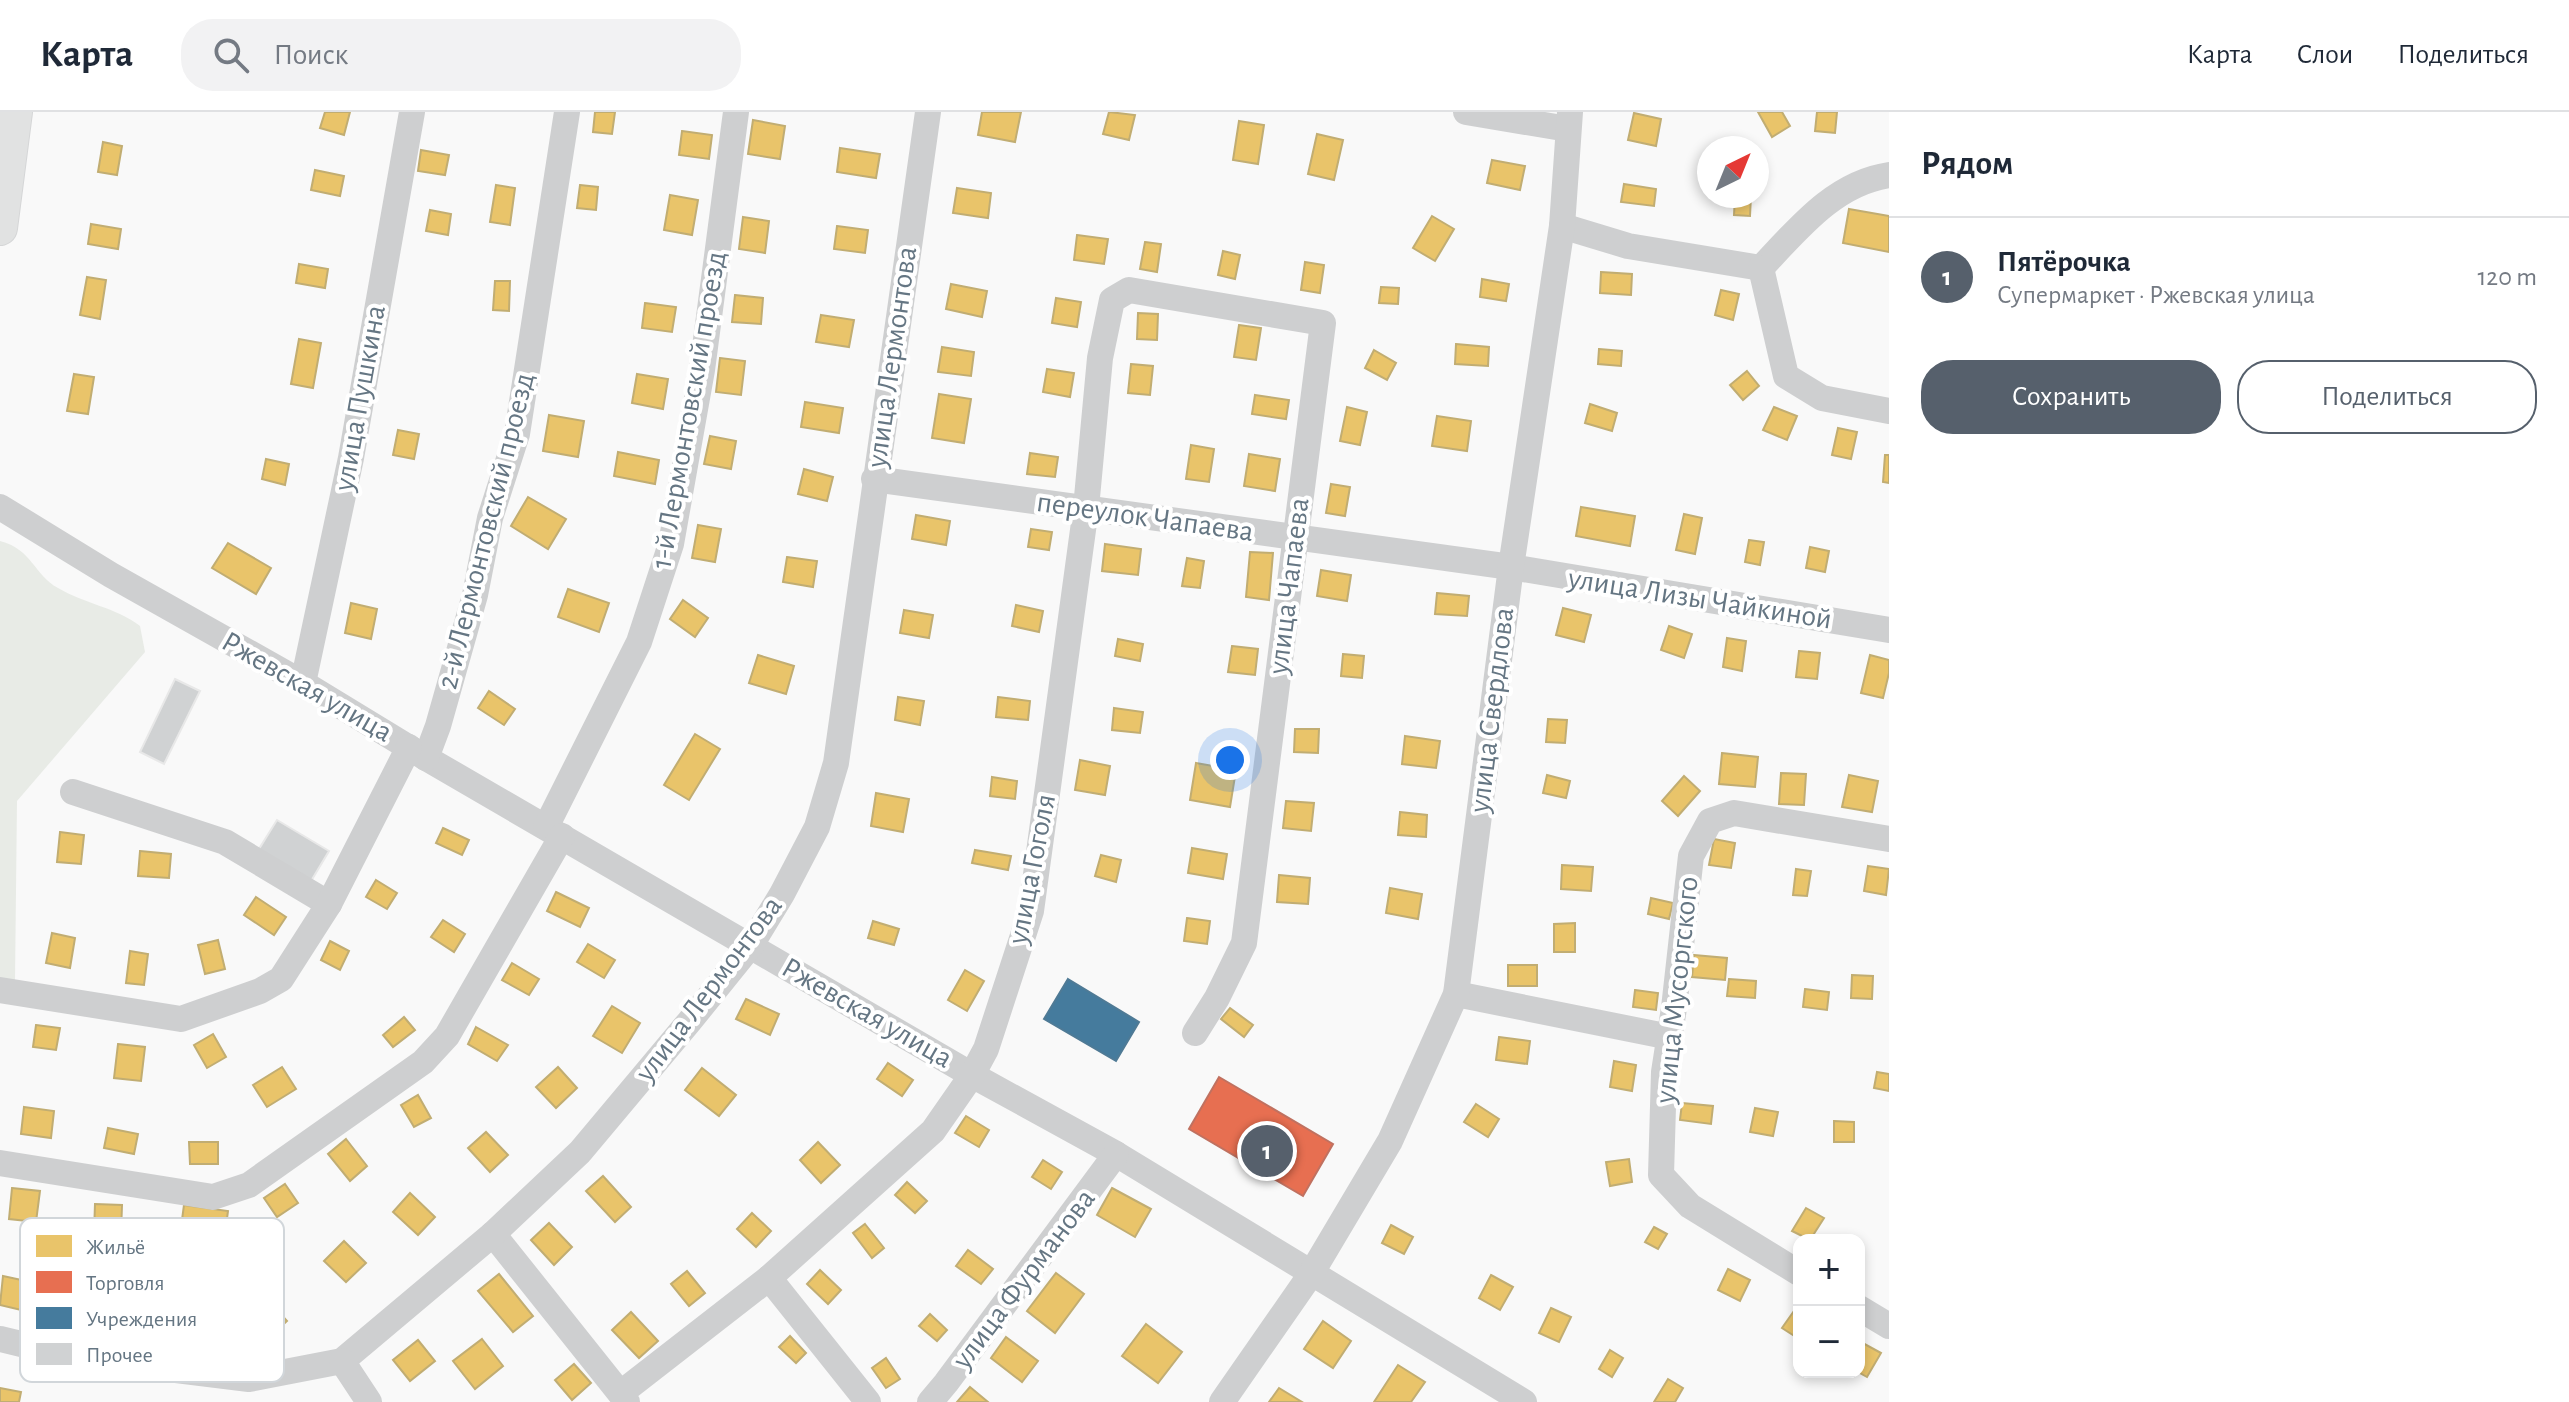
<!DOCTYPE html>
<html lang="ru">
<meta charset="utf-8">
<style>
:root{--surface:#fff;--page:#f2f2f3;--text:#1f2937;--muted:#747a83;--line:#e0e1e3;--accent:#56606c}
body{margin:0;font-family:"Alegreya Sans",sans-serif;background:var(--page);color:var(--text)}
.controls{position:absolute;right:24px;bottom:24px;display:grid;overflow:hidden;border-radius:16px;box-shadow:0 4px 12px #0003}
.controls button{width:72px;height:72px;display:grid;place-items:center;padding:0;border:0;border-bottom:2px solid var(--line);background:var(--surface);color:var(--text);font:40px sans-serif}
.compass{position:absolute;left:1697px;top:24px;width:72px;height:72px;border-radius:50%;background:var(--surface);box-shadow:0 4px 12px #0003;rotate:43deg}
.you{position:absolute;left:1230px;top:648px;width:28px;height:28px;margin:-20px;border:6px solid #fff;border-radius:50%;background:#1a73e8;box-shadow:0 0 0 12px #1a73e833}
.badge{display:grid;place-items:center;width:52px;height:52px;border-radius:50%;background:var(--accent);color:#fff;font-size:26px;font-weight:700}
.pin{position:absolute;translate:-50% -50%;border:4px solid #fff;box-shadow:0 2px 8px #0006}
.list{margin:0;padding:0;list-style:none}
h2{display:flex;justify-content:space-between;align-items:center;height:104px;margin:0;padding:0 32px;font-size:34px}
h2 small{font-size:26px;font-weight:400;color:var(--muted)}
.list li{display:grid;grid-template-columns:52px 1fr auto;gap:24px;align-items:center;box-sizing:border-box;height:120px;padding:0 32px;border-top:2px solid var(--line)}
.list b{display:block;font-size:30px;white-space:nowrap}
.list p{margin:0;font-size:26px;white-space:nowrap;color:var(--muted)}
.list em{font-size:26px;font-style:normal;color:var(--muted)}
.actions{display:flex;gap:16px;padding:24px 32px}
.actions a{flex:1;padding:18px 0;border:2px solid var(--accent);border-radius:32px;text-align:center;font-size:28px;color:var(--accent)}
.actions .main{background:var(--accent);color:#fff}
.icon{flex:none;width:44px;height:44px;fill:none;stroke:currentColor;stroke-width:2;stroke-linecap:round;stroke-linejoin:round}
.map{position:relative;flex:none;width:1889px;height:1290px;overflow:hidden}
header{display:flex;align-items:center;gap:48px;box-sizing:border-box;height:112px;padding:0 40px;background:var(--surface);border-bottom:2px solid var(--line)}
header strong{font-size:38px}
nav{display:flex;gap:44px;margin-inline-start:auto;font-size:28px}
.search{width:560px;height:72px;background:var(--page);display:flex;align-items:center;gap:20px;box-sizing:border-box;padding:0 28px;border-radius:32px;color:var(--muted);font-size:30px}
main{display:flex}
aside{flex:1;background:var(--surface)}
.map>svg:first-child{display:block}
</style>
<header>
<strong>Карта</strong>
<div class="search"><svg class="icon" aria-label="search" viewBox="0 0 24 24"><circle cx="10" cy="10" r="6"/><path d="M15 15l6 6"/></svg>Поиск</div>
<nav><a>Карта</a><a>Слои</a><a>Поделиться</a></nav>
</header>
<main>
<div class="map">
<svg width="1889" height="1290" viewBox="0 0 1889 1290">
<rect width="100%" height="100%" fill="#f9f9f9"/>
<path fill="#e8ebe6" d="M0,429C32,437 34,463 58,476C85,492 115,495 140,514L145,540L17,689L15,869L0,867Z"/>
<g fill="#e9c46a" stroke="#c1ad72" stroke-width="2">
<path d="M325,0H350L344,23L320,16Z"/>
<path d="M595,0H615L612,22L593,20Z"/>
<path d="M982,0H1021L1015,30L978,23Z"/>
<path d="M1109,0L1135,3L1129,28L1103,22Z"/>
<path d="M1758,0H1782L1790,14L1772,25Z"/>
<path d="M1817,0H1837L1835,21L1815,19Z"/>
<path d="M1634,1L1661,7L1656,34L1628,28Z"/>
<path d="M753,8L785,14L780,47L748,42Z"/>
<path d="M1239,9L1264,13L1258,52L1233,48Z"/>
<path d="M682,19L712,23L709,47L679,43Z"/>
<path d="M1317,22L1343,28L1334,68L1308,62Z"/>
<path d="M103,30L122,34L117,63L98,60Z"/>
<path d="M840,36L880,42L876,66L837,60Z"/>
<path d="M421,38L449,43L445,63L418,59Z"/>
<path d="M1492,48L1525,54L1520,78L1487,71Z"/>
<path d="M315,58L344,64L340,84L311,78Z"/>
<path d="M1624,72L1656,77L1654,94L1621,90Z"/>
<path d="M496,73L515,76L510,113L490,110Z"/>
<path d="M580,73L598,75L596,98L577,96Z"/>
<path d="M957,76L991,81L988,106L953,101Z"/>
<path d="M670,83L698,88L692,123L664,118Z"/>
<path d="M1735,84H1751L1750,104L1734,103Z"/>
<path d="M1849,97L1889,104V140L1843,131Z"/>
<path d="M430,98L451,102L448,123L426,119Z"/>
<path d="M1432,104L1454,117L1435,149L1413,136Z"/>
<path d="M743,105L769,109L765,141L739,137Z"/>
<path d="M91,112L121,117L118,137L88,132Z"/>
<path d="M837,114L868,118L865,141L834,137Z"/>
<path d="M1077,123L1108,127L1104,152L1074,148Z"/>
<path d="M1145,130L1161,132L1157,160L1140,157Z"/>
<path d="M1223,139L1240,143L1235,167L1218,163Z"/>
<path d="M1305,150L1324,153L1320,181L1301,178Z"/>
<path d="M299,152L328,157L325,176L296,171Z"/>
<path d="M1601,160L1632,162L1631,183L1600,181Z"/>
<path d="M87,165L106,168L100,207L80,203Z"/>
<path d="M1482,167L1509,172L1506,189L1480,185Z"/>
<path d="M495,169H510L509,199L493,198Z"/>
<path d="M951,172L987,179L982,205L946,197Z"/>
<path d="M1381,175L1399,176L1398,192L1379,191Z"/>
<path d="M1721,178L1739,182L1733,208L1715,203Z"/>
<path d="M735,183L763,186L761,212L732,210Z"/>
<path d="M1056,186L1081,190L1077,215L1052,211Z"/>
<path d="M645,191L676,195L672,220L642,216Z"/>
<path d="M1138,201L1158,202L1157,228L1137,227Z"/>
<path d="M821,203L854,208L849,235L816,230Z"/>
<path d="M1239,213L1261,216L1256,248L1234,245Z"/>
<path d="M299,227L321,231L313,276L291,272Z"/>
<path d="M1456,232L1489,235L1488,254L1455,252Z"/>
<path d="M942,235L974,240L971,264L938,260Z"/>
<path d="M1599,237L1622,239L1621,254L1598,252Z"/>
<path d="M1374,238L1396,251L1387,268L1365,256Z"/>
<path d="M720,246L745,249L741,283L716,280Z"/>
<path d="M1131,252L1153,254L1150,283L1128,281Z"/>
<path d="M1047,257L1074,261L1070,285L1043,280Z"/>
<path d="M1747,259L1759,274L1743,288L1730,273Z"/>
<path d="M74,262L94,265L88,302L67,299Z"/>
<path d="M637,262L668,267L663,297L632,291Z"/>
<path d="M939,282L971,287L964,331L932,326Z"/>
<path d="M1255,283L1289,288L1286,307L1252,302Z"/>
<path d="M805,290L843,296L839,321L801,315Z"/>
<path d="M1590,292L1617,301L1612,319L1585,311Z"/>
<path d="M1347,295L1367,300L1360,333L1340,329Z"/>
<path d="M1774,295L1797,304L1787,328L1763,318Z"/>
<path d="M549,303L584,309L578,345L543,339Z"/>
<path d="M1437,304L1471,309L1467,339L1432,334Z"/>
<path d="M1838,316L1857,320L1851,347L1832,343Z"/>
<path d="M398,318L419,322L414,347L393,343Z"/>
<path d="M710,324L736,329L731,357L704,352Z"/>
<path d="M1191,333L1214,337L1209,370L1186,367Z"/>
<path d="M618,340L659,348L655,372L614,364Z"/>
<path d="M1030,341L1058,345L1055,365L1027,362Z"/>
<path d="M1249,342L1280,347L1275,379L1244,374Z"/>
<path d="M1885,343H1889V371L1883,370Z"/>
<path d="M266,347L289,352L285,373L262,367Z"/>
<path d="M804,357L833,365L827,389L798,382Z"/>
<path d="M1331,372L1350,375L1345,404L1326,401Z"/>
<path d="M528,385L566,407L548,437L511,414Z"/>
<path d="M1581,395L1635,404L1630,434L1576,424Z"/>
<path d="M1684,402L1702,406L1695,442L1676,438Z"/>
<path d="M916,403L950,409L946,433L912,427Z"/>
<path d="M698,413L721,417L715,450L692,446Z"/>
<path d="M1031,417L1052,420L1049,438L1028,435Z"/>
<path d="M1749,428L1764,430L1760,453L1745,450Z"/>
<path d="M228,431L271,456L256,482L212,456Z"/>
<path d="M1105,432L1141,437L1138,463L1102,459Z"/>
<path d="M1810,435L1829,439L1825,460L1806,456Z"/>
<path d="M1250,440L1273,441L1269,488L1246,485Z"/>
<path d="M787,445L817,449L813,475L783,470Z"/>
<path d="M1187,446L1204,449L1200,476L1182,474Z"/>
<path d="M1321,458L1351,463L1347,489L1317,484Z"/>
<path d="M568,477L609,491L599,520L558,505Z"/>
<path d="M1437,481L1469,484L1467,504L1435,502Z"/>
<path d="M683,488L708,506L695,525L670,507Z"/>
<path d="M351,491L377,497L371,527L345,521Z"/>
<path d="M1016,493L1043,499L1039,520L1012,514Z"/>
<path d="M1563,496L1591,503L1584,530L1556,523Z"/>
<path d="M904,498L933,503L929,526L900,521Z"/>
<path d="M1669,514L1692,522L1684,546L1661,538Z"/>
<path d="M1727,526L1746,529L1742,559L1723,555Z"/>
<path d="M1118,527L1143,532L1140,549L1115,544Z"/>
<path d="M1232,534L1258,537L1255,563L1228,560Z"/>
<path d="M1799,539L1820,541L1817,567L1796,565Z"/>
<path d="M1343,542L1364,544L1362,566L1341,564Z"/>
<path d="M758,543L794,554L786,582L749,571Z"/>
<path d="M1870,543L1889,548V561L1883,586L1861,581Z"/>
<path d="M489,579L515,597L504,613L478,596Z"/>
<path d="M898,585L924,589L920,613L895,608Z"/>
<path d="M998,585L1030,589L1028,608L996,605Z"/>
<path d="M1114,596L1143,600L1140,621L1112,618Z"/>
<path d="M1548,607L1567,608L1565,631L1546,630Z"/>
<path d="M1295,617H1319L1318,641L1294,640Z"/>
<path d="M695,622L720,637L689,688L664,673Z"/>
<path d="M1405,624L1440,629L1436,656L1402,652Z"/>
<path d="M1722,641L1758,645L1755,675L1719,672Z"/>
<path d="M1080,648L1110,654L1105,683L1075,678Z"/>
<path d="M1196,651L1236,658L1230,695L1190,688Z"/>
<path d="M1781,661L1806,662L1804,693L1779,692Z"/>
<path d="M1547,663L1570,669L1566,686L1543,681Z"/>
<path d="M1849,663L1878,669L1872,700L1842,695Z"/>
<path d="M1684,664L1700,679L1678,704L1662,689Z"/>
<path d="M992,665L1017,669L1015,687L990,684Z"/>
<path d="M876,681L909,687L903,720L871,714Z"/>
<path d="M1286,689L1314,691L1311,719L1283,716Z"/>
<path d="M1400,700L1427,703L1426,725L1398,723Z"/>
<path d="M443,716L469,728L462,743L436,731Z"/>
<path d="M60,720L84,723L81,752L57,750Z"/>
<path d="M1714,727L1735,731L1731,756L1709,753Z"/>
<path d="M1192,736L1227,742L1223,767L1188,761Z"/>
<path d="M975,738L1011,744L1008,758L972,751Z"/>
<path d="M140,739L171,742L169,766L138,764Z"/>
<path d="M1101,743L1121,748L1116,770L1095,764Z"/>
<path d="M1562,753L1593,755L1591,779L1561,777Z"/>
<path d="M1868,754L1889,757L1886,783L1864,779Z"/>
<path d="M1796,757L1811,759L1807,784L1793,783Z"/>
<path d="M1279,763L1310,766L1308,792L1277,790Z"/>
<path d="M376,768L397,781L387,797L366,785Z"/>
<path d="M1390,776L1422,782L1418,807L1386,801Z"/>
<path d="M556,780L589,796L580,815L547,799Z"/>
<path d="M256,785L286,805L274,823L244,803Z"/>
<path d="M1651,786L1673,791L1669,807L1648,802Z"/>
<path d="M1187,806L1210,809L1207,832L1184,829Z"/>
<path d="M443,808L465,822L454,840L431,825Z"/>
<path d="M873,809L899,817L894,833L868,826Z"/>
<path d="M1575,811V840H1554V812Z"/>
<path d="M52,821L75,826L70,856L46,851Z"/>
<path d="M218,828L225,857L205,862L198,833Z"/>
<path d="M330,829L349,839L340,858L321,848Z"/>
<path d="M588,832L615,848L604,866L577,850Z"/>
<path d="M130,839L148,842L144,873L126,871Z"/>
<path d="M1694,843L1727,846L1725,868L1692,865Z"/>
<path d="M512,851L539,867L529,883L502,868Z"/>
<rect x="1508" y="853" width="29" height="21"/>
<path d="M965,858L984,869L967,899L948,888Z"/>
<path d="M1852,863L1873,864L1872,887L1851,886Z"/>
<path d="M1729,867L1756,869L1755,886L1727,884Z"/>
<path d="M1805,877L1829,880L1827,898L1803,895Z"/>
<path d="M1635,878L1658,881L1656,898L1633,895Z"/>
<path d="M746,887L779,902L770,923L736,907Z"/>
<path d="M612,894L640,911L622,941L593,924Z"/>
<path d="M1230,896L1253,913L1244,925L1221,907Z"/>
<path d="M404,905L415,918L393,935L383,923Z"/>
<path d="M36,913L60,916L56,938L33,935Z"/>
<path d="M476,915L508,933L497,949L468,932Z"/>
<path d="M213,922L226,945L207,956L194,933Z"/>
<path d="M1499,925L1530,929L1527,952L1496,948Z"/>
<path d="M118,932L145,935L141,969L114,966Z"/>
<path d="M1614,949L1636,953L1632,979L1610,975Z"/>
<path d="M888,951L913,968L902,984L877,967Z"/>
<path d="M282,955L296,977L267,995L253,973Z"/>
<path d="M558,955L577,976L556,996L536,975Z"/>
<path d="M702,956L736,983L719,1004L685,978Z"/>
<path d="M1877,960L1889,962V979L1874,976Z"/>
<path d="M418,983L431,1006L414,1015L401,993Z"/>
<path d="M1682,991L1713,994L1711,1012L1680,1008Z"/>
<path d="M1476,992L1499,1007L1488,1025L1464,1010Z"/>
<path d="M24,995L54,999L51,1026L21,1022Z"/>
<path d="M1755,996L1778,1000L1773,1024L1750,1020Z"/>
<path d="M966,1004L989,1018L979,1035L955,1021Z"/>
<path d="M1834,1009L1854,1010V1030H1834Z"/>
<path d="M108,1016L138,1022L134,1042L104,1036Z"/>
<path d="M486,1020L508,1043L490,1060L468,1036Z"/>
<path d="M346,1027L367,1054L350,1069L328,1042Z"/>
<path d="M189,1030H218V1052H190Z"/>
<path d="M818,1030L840,1053L821,1071L800,1048Z"/>
<path d="M1629,1047L1632,1070L1610,1074L1606,1050Z"/>
<path d="M1043,1048L1062,1060L1051,1077L1032,1065Z"/>
<path d="M603,1064L631,1095L615,1110L586,1079Z"/>
<path d="M907,1070L927,1089L915,1101L895,1083Z"/>
<path d="M285,1072L298,1091L277,1105L264,1086Z"/>
<path d="M12,1076L40,1079L36,1110L9,1107Z"/>
<path d="M1112,1076L1151,1097L1135,1125L1097,1103Z"/>
<path d="M410,1081L435,1105L418,1123L393,1100Z"/>
<path d="M95,1092L122,1093L121,1122L94,1121Z"/>
<path d="M184,1093L228,1099L223,1136L179,1130Z"/>
<path d="M1806,1096L1824,1106L1810,1128L1792,1119Z"/>
<path d="M752,1101L771,1119L756,1135L737,1117Z"/>
<path d="M549,1111L572,1135L554,1153L531,1128Z"/>
<path d="M865,1112L884,1136L872,1146L853,1121Z"/>
<path d="M1391,1113L1413,1125L1404,1142L1382,1131Z"/>
<path d="M1654,1115L1667,1122L1658,1137L1645,1130Z"/>
<path d="M344,1129L366,1151L346,1170L324,1149Z"/>
<path d="M968,1138L993,1157L981,1172L956,1154Z"/>
<path d="M1728,1157L1750,1168L1740,1189L1718,1178Z"/>
<path d="M820,1158L841,1178L828,1192L807,1172Z"/>
<path d="M687,1159L705,1181L689,1194L671,1172Z"/>
<path d="M1056,1161L1084,1182L1055,1221L1027,1199Z"/>
<path d="M499,1162L533,1204L513,1220L478,1179Z"/>
<path d="M1491,1163L1513,1175L1500,1198L1479,1186Z"/>
<path d="M3,1164L40,1172L34,1201L0,1193Z"/>
<path d="M266,1186L287,1209L269,1226L248,1203Z"/>
<path d="M1551,1196L1571,1205L1559,1230L1539,1221Z"/>
<path d="M1796,1196L1799,1198V1227L1782,1216Z"/>
<path d="M631,1200L658,1229L639,1246L612,1218Z"/>
<path d="M930,1202L947,1218L937,1229L919,1214Z"/>
<path d="M1323,1209L1351,1229L1333,1256L1304,1237Z"/>
<path d="M1146,1212L1182,1240L1158,1271L1122,1244Z"/>
<path d="M790,1224L806,1241L796,1251L779,1235Z"/>
<path d="M1006,1225L1038,1249L1022,1270L991,1246Z"/>
<path d="M482,1227L503,1254L475,1277L453,1249Z"/>
<path d="M418,1228L435,1249L410,1269L393,1248Z"/>
<path d="M1859,1229L1881,1241L1867,1265L1858,1260Z"/>
<path d="M1610,1238L1623,1246L1612,1265L1599,1257Z"/>
<path d="M886,1246L900,1267L886,1276L872,1256Z"/>
<path d="M574,1252L591,1271L572,1288L555,1268Z"/>
<path d="M1398,1253L1425,1270L1411,1290H1374Z"/>
<path d="M1668,1267L1683,1276L1675,1290H1654Z"/>
<path d="M970,1275L988,1290H957Z"/>
<path d="M0,1276L21,1280L19,1290H0Z"/>
<path d="M1279,1276L1302,1290H1269Z"/>
</g>
<path fill="#e76f51" stroke="#c07160" stroke-width="2" d="M1219,965L1333,1032L1303,1084L1189,1017Z"/>
<path fill="#457b9d" stroke="#4f7a95" stroke-width="2" d="M1068,867L1139,910L1116,949L1044,907Z"/>
<g fill="#d0d2d3" stroke="#e8e8e8" stroke-width="2">
<path d="M175,567L200,579L164,652L140,640Z"/>
<path d="M277,708L329,739L311,769L259,737Z"/>
</g>
<g fill="none" stroke-linecap="round" stroke-linejoin="round">
<defs>
<path id="major" d="M0,116L15,0"/>
</defs>
<use href="#major" stroke="#d5d6d7" stroke-width="36"/>
<g stroke="#cecfd0" stroke-width="26">
<path d="M1466,0L1568,17"/>
<path d="M1562,114L1628,134L1761,156C1797,118 1834,71 1889,63"/>
<path d="M1761,156L1786,264L1822,286L1889,299"/>
<path d="M874,367L1511,455L1889,518"/>
<path d="M0,395L111,463L303,571L426,646L972,963L1116,1042L1524,1290"/>
<path d="M303,571L351,346L412,0"/>
<path d="M426,646L438,614L475,483L490,406L517,322L567,0"/>
<path d="M73,680L225,730L329,792"/>
<path d="M546,715L639,530L671,432L702,258L736,0"/>
<path d="M0,878L181,907L260,879L281,867L329,792L409,635"/>
<path d="M1456,882L1670,925"/>
<path d="M0,1051L213,1085L249,1073L423,950L447,924L562,724"/>
<path d="M493,1122L627,1290"/>
<path d="M1799,1161L1690,1094L1661,1063L1664,960L1674,896L1691,744L1710,709L1734,701L1889,727"/>
<path d="M769,1166L868,1290"/>
<path d="M1859,1196L1889,1214"/>
<path d="M0,1227L79,1246L249,1267L342,1249L493,1122L580,1040L689,910L751,833L782,782L817,715L836,651L928,0"/>
<path d="M342,1249L369,1290"/>
<path d="M621,1281L769,1166L933,1019L972,963L986,937L1031,799L1086,396L1100,246L1112,188L1129,178L1323,211L1244,831L1217,886L1195,921"/>
<path d="M930,1290L946,1271L1116,1042"/>
<path d="M1222,1290L1311,1162L1390,1029L1456,882L1511,455L1562,114L1570,0"/>
</g>
<use href="#major" stroke="#e1e2e2" stroke-width="34"/>
</g>
<g text-anchor="middle" dominant-baseline="central" stroke-width="8" stroke-linejoin="round" paint-order="stroke">
<g font-size="30" fill="#657683" stroke="#fff">
<text transform="translate(892 245) rotate(-82)">улица Лермонтова</text>
<text transform="translate(360 286) rotate(-80)">улица Пушкина</text>
<text transform="translate(689 298) rotate(-80)">1-й Лермонтовский проезд</text>
<text transform="translate(1145 405) rotate(8)">переулок Чапаева</text>
<text transform="translate(486 419) rotate(-76)">2-й Лермонтовский проезд</text>
<text transform="translate(1289 474) rotate(-83)">улица Чапаева</text>
<text transform="translate(1700 487) rotate(9)">улица Лизы Чайкиной</text>
<text transform="translate(307 575) rotate(30)">Ржевская улица</text>
<text transform="translate(1492 598) rotate(-83)">улица Свердлова</text>
<text transform="translate(1032 757) rotate(-79)">улица Гоголя</text>
<text transform="translate(709 877) rotate(-53)">улица Лермонтова</text>
<text transform="translate(1677 878) rotate(-84)">улица Мусоргского</text>
<text transform="translate(867 901) rotate(30)">Ржевская улица</text>
<text transform="translate(1024 1167) rotate(-53)">улица Фурманова</text>
</g>
</g>
<rect x="20" y="1106" width="264" height="164" rx="12" fill="#fff" stroke="#d1d6da" stroke-width="2"/>
<rect x="36" y="1123" width="36" height="22" fill="#e9c46a"/>
<rect x="36" y="1159" width="36" height="22" fill="#e76f51"/>
<rect x="36" y="1195" width="36" height="22" fill="#457b9d"/>
<rect x="36" y="1231" width="36" height="22" fill="#d0d2d3"/>
<g font-size="22" fill="#657683">
<text x="86" y="1142">Жильё</text>
<text x="86" y="1178">Торговля</text>
<text x="86" y="1214">Учреждения</text>
<text x="86" y="1250">Прочее</text>
</g>
</svg>
<div class="controls">
<button>+</button>
<button>−</button>
</div>
<svg class="compass" viewBox="-18 -18 36 36"><path d="M0-13l5 13h-10z" fill="#e53935"/><path d="M0 13l5-13h-10z" fill="#747a83"/></svg>
<div class="you"></div>
<div class="pin badge" style="left:1267px;top:1039px">1</div>
</div>
<aside>
<h2>Рядом<small></small></h2>
<ul class="list">
<li><span class="badge">1</span><div><b>Пятёрочка</b><p>Супермаркет · Ржевская улица</p></div><em>120 m</em></li>
</ul>
<div class="actions"><a class="main">Сохранить</a><a>Поделиться</a></div>
</aside>
</main>
